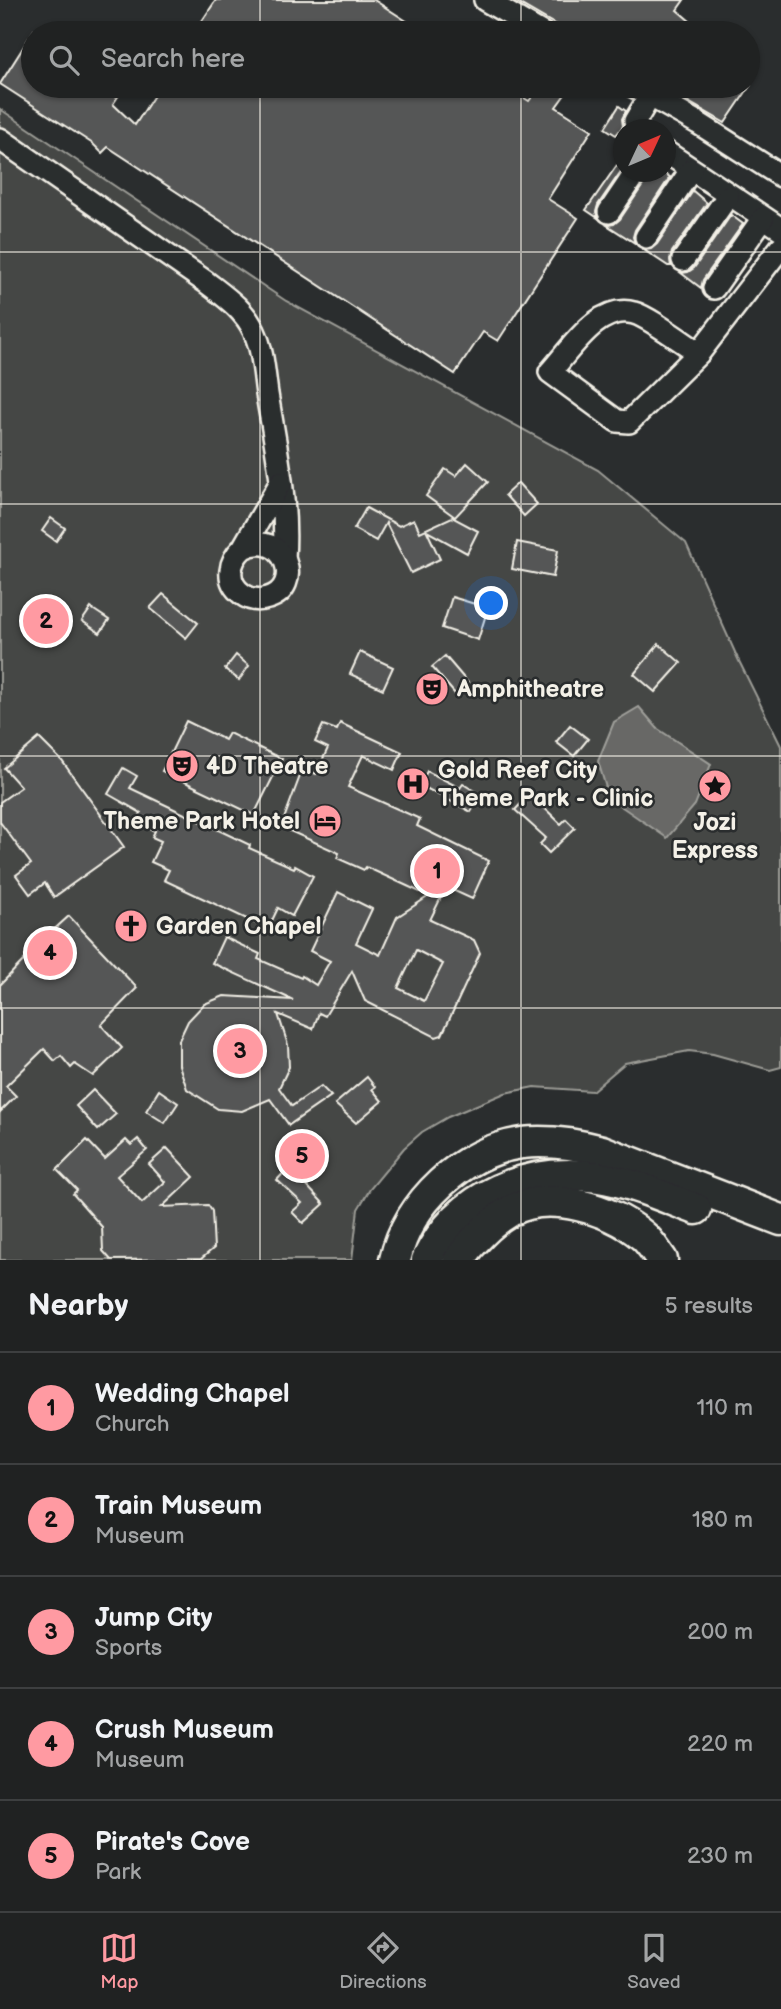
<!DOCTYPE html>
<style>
:root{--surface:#202222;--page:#282a2a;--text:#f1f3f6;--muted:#a2a4a5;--line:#3d3f40;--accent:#ff9aa2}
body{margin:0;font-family:"Balsamiq Sans",sans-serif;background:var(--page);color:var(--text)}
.compass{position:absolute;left:613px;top:119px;width:63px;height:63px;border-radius:50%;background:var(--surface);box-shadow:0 2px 5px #0004;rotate:46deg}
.you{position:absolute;left:492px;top:604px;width:24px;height:24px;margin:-18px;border:5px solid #fff;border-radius:50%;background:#1a73e8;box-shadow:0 0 0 10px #1a73e833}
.badge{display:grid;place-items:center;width:46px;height:46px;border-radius:50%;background:var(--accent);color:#111;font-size:23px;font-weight:700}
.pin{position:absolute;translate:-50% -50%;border:4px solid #fff;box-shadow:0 2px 7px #0006}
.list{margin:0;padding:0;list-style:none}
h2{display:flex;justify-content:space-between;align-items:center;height:91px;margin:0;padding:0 28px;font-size:30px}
h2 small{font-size:23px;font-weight:400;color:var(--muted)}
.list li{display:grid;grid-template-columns:46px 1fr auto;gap:21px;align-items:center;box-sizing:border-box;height:112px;padding:0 28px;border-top:2px solid var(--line)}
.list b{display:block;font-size:26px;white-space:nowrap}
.list p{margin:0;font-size:23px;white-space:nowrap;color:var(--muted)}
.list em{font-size:23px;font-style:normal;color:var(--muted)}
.icon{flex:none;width:38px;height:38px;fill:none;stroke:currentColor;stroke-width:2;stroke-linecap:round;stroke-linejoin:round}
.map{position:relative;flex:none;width:781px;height:1260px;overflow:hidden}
.search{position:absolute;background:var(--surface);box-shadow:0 2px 5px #0004;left:21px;right:21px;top:21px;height:77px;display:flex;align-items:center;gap:18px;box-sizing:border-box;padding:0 24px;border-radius:38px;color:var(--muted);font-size:26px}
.sheet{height:651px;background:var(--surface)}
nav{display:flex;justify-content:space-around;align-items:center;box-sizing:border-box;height:98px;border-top:2px solid var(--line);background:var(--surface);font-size:19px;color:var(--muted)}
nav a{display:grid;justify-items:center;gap:4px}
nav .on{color:var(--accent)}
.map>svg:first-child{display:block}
</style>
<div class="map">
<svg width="781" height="1260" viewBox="0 0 781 1260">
<rect width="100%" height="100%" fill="#2a2d2e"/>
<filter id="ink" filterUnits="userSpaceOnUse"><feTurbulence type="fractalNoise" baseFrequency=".0143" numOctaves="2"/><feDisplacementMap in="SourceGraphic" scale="14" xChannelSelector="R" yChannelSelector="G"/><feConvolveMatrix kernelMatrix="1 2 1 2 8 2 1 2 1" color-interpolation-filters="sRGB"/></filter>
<g filter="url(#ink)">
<path fill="#444645" stroke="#9c9c96" stroke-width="2" d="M0,109L286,301L598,470L686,543L738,659L781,746V1067L770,1070L713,1054L689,1051L625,1063L592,1091L534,1087L505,1093L448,1117L422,1132L404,1148L370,1189L358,1209L352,1260H0Z"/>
<path fill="#676866" stroke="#9f9f9a" stroke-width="2" d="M639,707L658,729L711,764L695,805L667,838L609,798L598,761L614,722Z"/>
<g fill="#555756" stroke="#f4f1e8" stroke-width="2" fill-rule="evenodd">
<path d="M216,0H374L425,33H194Z"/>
<path d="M513,0H684L677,10L704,33H570Z"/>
<path d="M33,32V86H125L113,104L135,125L160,86H505L529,101L535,93L539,95L545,86H556L566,93L556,107L592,130L548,199L578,218L498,341L483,332L455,374L108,147L102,153L93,144L0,84Z"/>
<path d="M661,86H750L725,123Z"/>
<path d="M619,106L626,111L622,119L623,126L616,135L605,128Z"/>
<path d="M624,155V167L598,205L596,212L598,218L586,210Z"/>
<path d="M649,172H662L670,177L635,230L633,237L635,243L607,225L614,224L620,219L647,179Z"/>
<path d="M693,191L707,203L672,252L670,260L671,266H668L644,250L651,249L657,244Z"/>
<path d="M731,215L743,224L703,280L701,288L681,273L688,272L694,268Z"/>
<path d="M467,463L488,482L455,517L426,496L445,469L456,476Z"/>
<path d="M518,483L537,504L524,516L505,495Z"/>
<path d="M366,508L399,526L414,519L420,532L452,517L478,531L467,553L427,531L440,559L411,573L386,523L376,541L354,529Z"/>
<path d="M51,518L65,528L56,541L42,531Z"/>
<path d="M517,542L558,550L553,577L512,569Z"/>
<path d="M163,594L198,623L186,638L150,608Z"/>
<path d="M452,597L488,608L478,640L442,628Z"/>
<path d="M91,608L109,620L100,633L82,621Z"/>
<path d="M659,644L681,663L655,692L634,674Z"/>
<path d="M360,652L393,667L383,689L350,674Z"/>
<path d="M236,655L249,666L239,680L225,669Z"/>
<path d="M445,656L468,683L455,694L432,667Z"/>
<path d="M186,721L225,740L229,733L282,759L254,815L162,771Z"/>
<path d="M340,723L402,752L394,770L363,755L348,787L420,819L417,826L489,861L472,899L446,887L430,920L474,940L480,953L442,1035L436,1037L365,1001L352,971L325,1016L319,1013L313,1029L278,1014L288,1045L289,1067L279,1088L292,1106L321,1086L331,1096L289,1125L270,1099L242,1111L218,1109L187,1089L179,1065V1040L188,1021L204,1004L224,996L293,1000L212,963L224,937L260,954L258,959L301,978L302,976L316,985L330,961L310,951L338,892L372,909L356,943L380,955L397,917L429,896L366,867L364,870L337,858L339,853L281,827L303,768L316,774L328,748L315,742L323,725L337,730ZM416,950L443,964L424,1001L398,988Z"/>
<path d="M570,725L588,739L574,756L556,742Z"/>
<path d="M39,738L62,761L124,847L54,897L45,883L30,894L16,875L31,864L0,822V802L21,787L4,768Z"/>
<path d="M123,768L137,776L130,788L250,845L249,848L294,868L295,866L313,876L292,916L278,908L268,929L164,880L169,870L151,862L161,841L152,837L155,831L136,823L141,813L108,794Z"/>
<path d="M427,771L460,788L463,784L481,795L471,812L420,785Z"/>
<path d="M530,794L561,824L566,819L575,828L549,853L540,844L546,838L515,810Z"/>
<path d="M69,916L137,988L101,1025L122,1048L93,1076L75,1064L71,1068L61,1056L55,1061L44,1049L6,1086L16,1096L0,1112V985L26,958L25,956Z"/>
<path d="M367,1077L375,1087L372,1089L382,1101L356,1123L335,1104Z"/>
<path d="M93,1090L116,1114L98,1130L76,1106Z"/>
<path d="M159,1090L178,1103L165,1123L146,1111Z"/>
<path d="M138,1139L147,1150L117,1176L142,1203L165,1182L149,1164L167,1148L194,1177L162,1207L208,1205L212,1211L214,1248L201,1259L111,1260L103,1251L102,1227L73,1194L77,1190L57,1170L87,1140L105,1159L126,1140L131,1145Z"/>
<path d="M289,1167L324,1204L303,1223L292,1212L302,1203L277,1180Z"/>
</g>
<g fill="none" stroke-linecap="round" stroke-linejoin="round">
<defs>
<g id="minor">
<path d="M485,0L542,33"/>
<path d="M633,86L698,123L781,176"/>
<path d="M638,130L635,121L650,96"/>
<path d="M0,139L206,282C224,296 245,310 254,331C263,350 264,373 267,394C276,448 288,503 284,558"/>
<path d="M666,152L781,229"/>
<path d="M609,212L636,172"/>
<path d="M646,237L691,170"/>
<path d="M683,260L728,196"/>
<path d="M714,288L763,218"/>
<path d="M699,353C685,344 647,316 634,313C599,303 571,349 550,372L617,421L629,422L699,353L781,247"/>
<path d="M243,548C285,528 305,587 268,598C259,601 250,600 242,594C225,581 229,561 243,548L281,482"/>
</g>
<g id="highway">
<path d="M395,1260C408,1202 463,1151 522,1143C550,1140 575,1144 602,1151L781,1220"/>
<path d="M427,1260C459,1194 528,1167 598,1177C631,1182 664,1197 696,1209"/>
<path d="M459,1260C471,1242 491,1222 510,1211C548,1189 610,1209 642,1235C650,1241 656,1252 662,1260"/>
</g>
</defs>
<use href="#minor" stroke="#f4f1e8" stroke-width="26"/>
<use href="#highway" stroke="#f4f1e8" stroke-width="35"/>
<use href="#minor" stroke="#2a2d2e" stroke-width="21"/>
<use href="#highway" stroke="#2a2d2e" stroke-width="30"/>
</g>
</g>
<path fill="none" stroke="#f4f1e8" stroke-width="2" stroke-opacity="0.55" d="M260,0V33M521,0V33M260,86V1260M521,86V1260M0,252H781M0,504H781M0,756H781M0,1008H781"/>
<defs>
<symbol id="theatre-disc" viewBox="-11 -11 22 22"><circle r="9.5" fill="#ff9aa2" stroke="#2a2d2e"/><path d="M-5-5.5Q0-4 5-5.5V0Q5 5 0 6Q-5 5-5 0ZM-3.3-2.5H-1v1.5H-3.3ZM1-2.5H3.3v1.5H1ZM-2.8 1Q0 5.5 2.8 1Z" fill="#111"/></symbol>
<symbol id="hospital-disc" viewBox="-11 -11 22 22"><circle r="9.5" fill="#ff9aa2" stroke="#2a2d2e"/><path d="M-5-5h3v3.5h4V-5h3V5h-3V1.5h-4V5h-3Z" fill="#111"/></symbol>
<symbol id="sight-disc" viewBox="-11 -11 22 22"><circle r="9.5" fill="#ff9aa2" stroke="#2a2d2e"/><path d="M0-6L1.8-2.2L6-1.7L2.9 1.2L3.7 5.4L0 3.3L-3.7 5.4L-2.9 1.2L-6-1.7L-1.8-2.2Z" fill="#111"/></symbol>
<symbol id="hotel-disc" viewBox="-11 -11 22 22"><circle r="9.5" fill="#ff9aa2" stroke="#2a2d2e"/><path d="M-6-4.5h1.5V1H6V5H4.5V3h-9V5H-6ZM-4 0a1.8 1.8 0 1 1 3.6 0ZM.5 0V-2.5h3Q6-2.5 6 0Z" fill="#111"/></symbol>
<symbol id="church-disc" viewBox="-11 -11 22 22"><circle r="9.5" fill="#ff9aa2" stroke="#2a2d2e"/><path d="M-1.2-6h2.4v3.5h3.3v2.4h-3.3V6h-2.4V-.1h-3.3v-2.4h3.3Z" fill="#111"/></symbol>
</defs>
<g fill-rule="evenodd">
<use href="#theatre-disc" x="413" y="670" width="38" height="38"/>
<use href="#theatre-disc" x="163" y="747" width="38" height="38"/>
<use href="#hospital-disc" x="394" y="765" width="38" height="38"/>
<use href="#sight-disc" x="696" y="767" width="38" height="38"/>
<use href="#hotel-disc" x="306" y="802" width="38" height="38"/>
<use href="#church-disc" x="112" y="907" width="38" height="38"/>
</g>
<g text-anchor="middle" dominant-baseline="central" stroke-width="5" stroke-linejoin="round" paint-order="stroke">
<g font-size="24" font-weight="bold" fill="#f4f1e8" stroke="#2a2d2e" text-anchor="start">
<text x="457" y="689">Amphitheatre</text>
<text x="206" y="766">4D Theatre</text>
<text x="438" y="770">Gold Reef City<tspan x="438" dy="28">Theme Park - Clinic</tspan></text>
<text x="300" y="821" text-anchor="end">Theme Park Hotel</text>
<text x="715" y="822" text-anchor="middle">Jozi<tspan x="715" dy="28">Express</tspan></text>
<text x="156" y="926">Garden Chapel</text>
</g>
</g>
</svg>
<svg class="compass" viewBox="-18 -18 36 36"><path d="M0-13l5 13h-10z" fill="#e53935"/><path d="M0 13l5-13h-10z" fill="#a2a4a5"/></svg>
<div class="you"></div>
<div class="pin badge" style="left:437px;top:871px">1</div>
<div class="pin badge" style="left:46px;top:621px">2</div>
<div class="pin badge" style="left:240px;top:1051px">3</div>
<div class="pin badge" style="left:50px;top:953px">4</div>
<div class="pin badge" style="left:302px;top:1156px">5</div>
<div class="search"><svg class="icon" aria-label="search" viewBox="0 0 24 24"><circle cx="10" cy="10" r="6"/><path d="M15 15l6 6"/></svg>Search here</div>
</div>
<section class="sheet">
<h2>Nearby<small>5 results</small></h2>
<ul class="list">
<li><span class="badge">1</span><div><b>Wedding Chapel</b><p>Church</p></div><em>110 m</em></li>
<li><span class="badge">2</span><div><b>Train Museum</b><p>Museum</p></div><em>180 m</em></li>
<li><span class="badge">3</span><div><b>Jump City</b><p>Sports</p></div><em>200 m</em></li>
<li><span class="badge">4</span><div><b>Crush Museum</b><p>Museum</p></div><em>220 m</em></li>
<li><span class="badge">5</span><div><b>Pirate's Cove</b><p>Park</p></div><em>230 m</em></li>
</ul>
</section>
<nav>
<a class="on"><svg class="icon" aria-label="map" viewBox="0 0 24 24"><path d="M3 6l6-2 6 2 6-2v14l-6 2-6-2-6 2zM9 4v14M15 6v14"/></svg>Map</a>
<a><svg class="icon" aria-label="directions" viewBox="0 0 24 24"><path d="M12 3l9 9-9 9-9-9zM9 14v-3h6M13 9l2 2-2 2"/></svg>Directions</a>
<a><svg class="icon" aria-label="saved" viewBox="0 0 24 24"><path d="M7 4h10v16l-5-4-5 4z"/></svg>Saved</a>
</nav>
